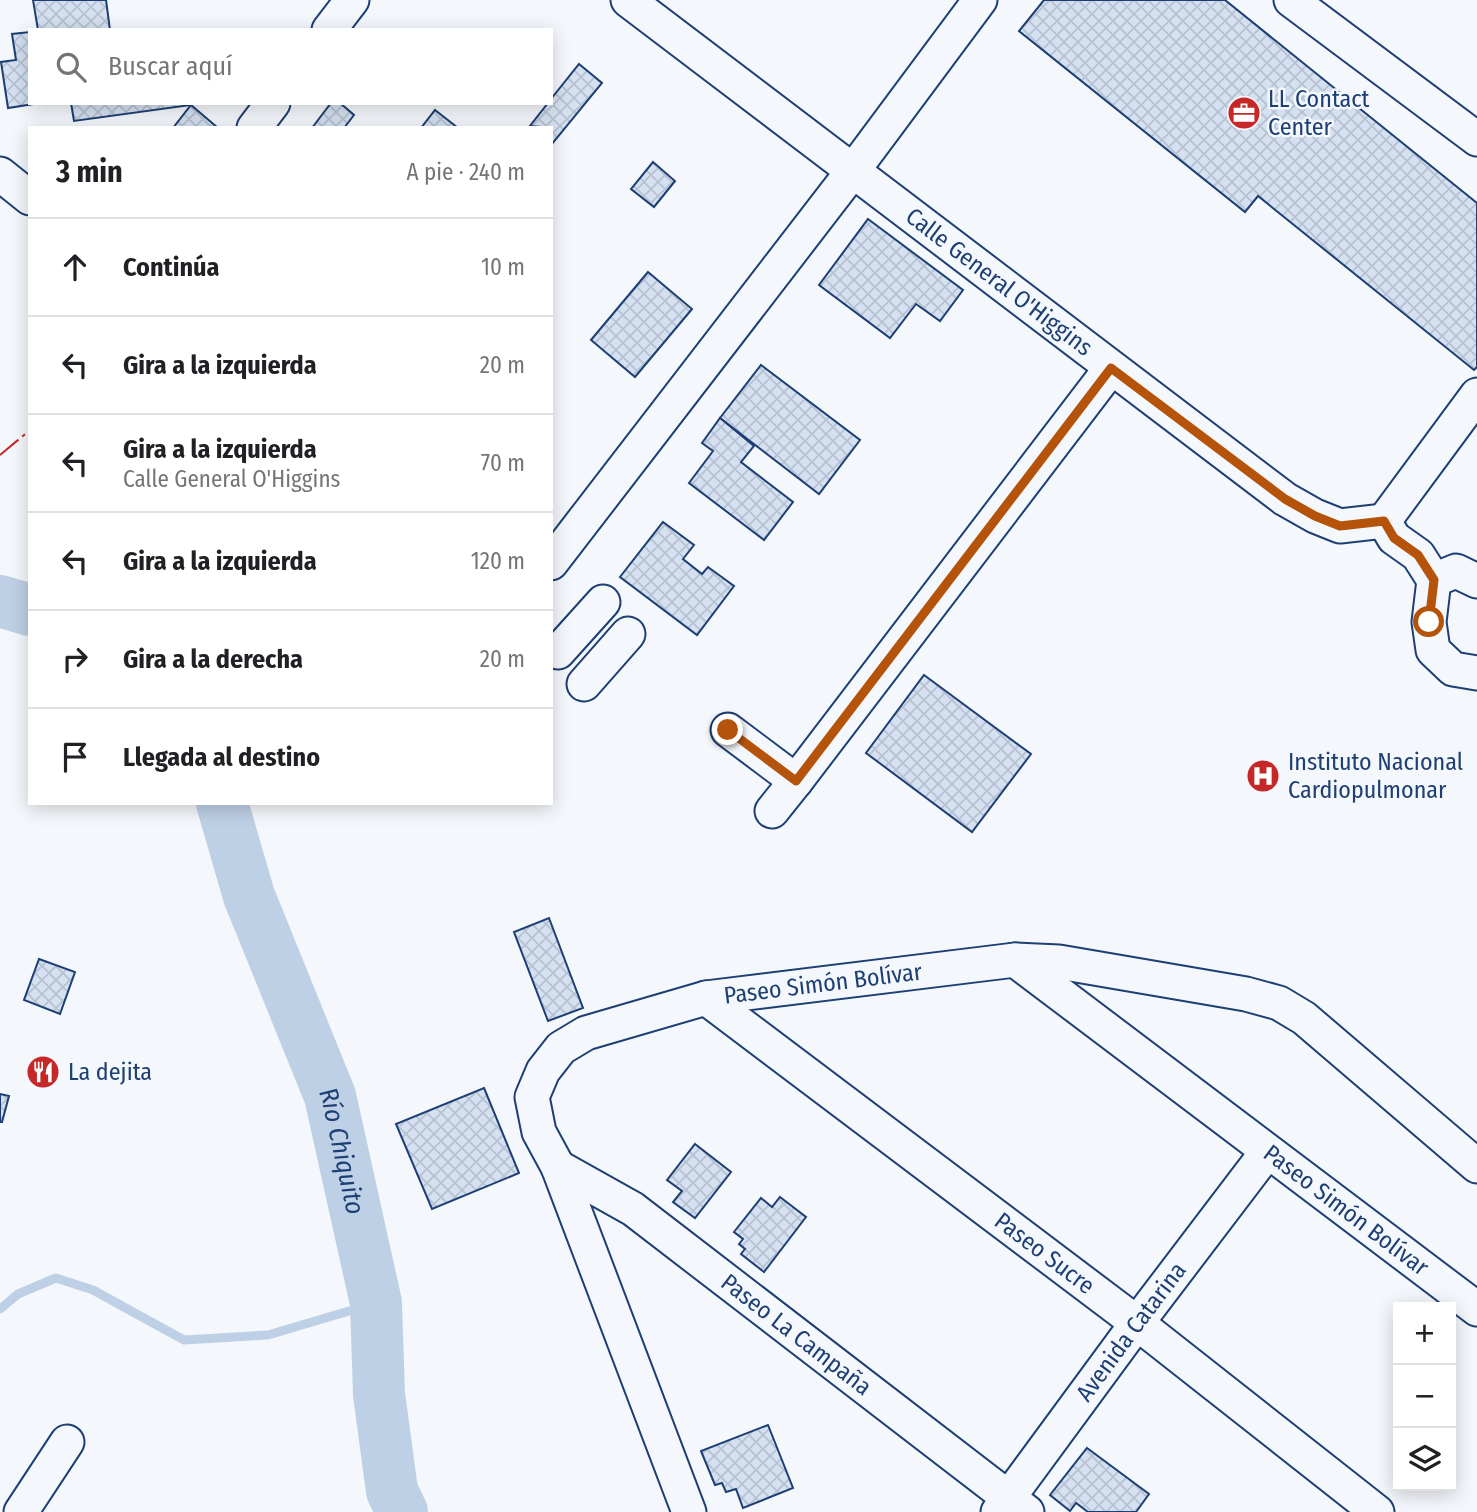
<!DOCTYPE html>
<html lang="es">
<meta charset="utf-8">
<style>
:root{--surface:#fff;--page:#f2f2f2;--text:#202124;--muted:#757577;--line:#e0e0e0}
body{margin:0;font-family:"Fira Sans Condensed",sans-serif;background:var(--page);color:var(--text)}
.controls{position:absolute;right:21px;bottom:21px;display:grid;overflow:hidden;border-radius:0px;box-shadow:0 4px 18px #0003}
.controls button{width:63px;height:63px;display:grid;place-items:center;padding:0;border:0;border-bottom:2px solid var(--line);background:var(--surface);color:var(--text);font:35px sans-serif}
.stop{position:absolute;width:21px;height:21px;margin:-16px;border:5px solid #b45309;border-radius:50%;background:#fff}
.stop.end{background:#b45309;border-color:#fff;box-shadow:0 2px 7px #0008}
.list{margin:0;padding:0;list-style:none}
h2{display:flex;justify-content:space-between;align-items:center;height:91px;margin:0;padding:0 28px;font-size:30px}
h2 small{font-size:23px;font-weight:400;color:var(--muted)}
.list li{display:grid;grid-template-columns:46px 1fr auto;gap:21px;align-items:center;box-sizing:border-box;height:98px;padding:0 28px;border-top:2px solid var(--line)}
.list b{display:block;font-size:26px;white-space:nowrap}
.list p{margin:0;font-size:23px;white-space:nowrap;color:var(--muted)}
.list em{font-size:23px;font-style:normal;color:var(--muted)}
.icon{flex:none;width:38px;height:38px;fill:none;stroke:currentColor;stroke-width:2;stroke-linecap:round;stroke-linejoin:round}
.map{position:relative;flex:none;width:1477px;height:1512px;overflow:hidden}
.search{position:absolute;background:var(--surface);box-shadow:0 4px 18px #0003;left:28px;top:28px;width:525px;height:77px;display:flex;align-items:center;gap:18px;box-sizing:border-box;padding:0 24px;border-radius:0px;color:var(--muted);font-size:26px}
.panel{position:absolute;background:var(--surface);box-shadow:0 4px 18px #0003;left:28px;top:126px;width:525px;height:679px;border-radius:0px}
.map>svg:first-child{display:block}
</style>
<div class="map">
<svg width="1477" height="1512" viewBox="0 0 1477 1512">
<defs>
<pattern id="building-cross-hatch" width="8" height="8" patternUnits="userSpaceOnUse" patternTransform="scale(1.75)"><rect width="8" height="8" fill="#d5e0f0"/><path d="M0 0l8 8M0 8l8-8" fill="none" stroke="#b6c1d1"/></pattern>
</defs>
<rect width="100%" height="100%" fill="#f4f7fb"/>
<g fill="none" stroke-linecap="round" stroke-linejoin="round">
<path stroke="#bed0e5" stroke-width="9" d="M0,1309L18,1294L56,1278L93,1290L184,1340L268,1335L376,1303"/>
<g stroke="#bed0e5" stroke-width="52">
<path d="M0,601L30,610"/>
<path id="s1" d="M222,803L249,896L330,1096L376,1303L379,1394L392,1491L402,1512"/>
</g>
</g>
<g fill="url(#building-cross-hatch)" stroke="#1d3f73" stroke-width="2">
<path d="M33,0H106L110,30H38Z"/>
<path d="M1044,0H1225L1477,203V367L1474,370L1258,196L1245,212L1019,31Z"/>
<path d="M30,32V103H40L8,108L1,62L16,60L12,34Z"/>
<path d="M579,64L602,83L552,144L551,128L530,126L548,103H551V99Z"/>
<path d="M71,103H191V105L74,121Z"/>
<path d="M331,103H340L354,115L344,128H312Z"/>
<path d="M191,105L218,128H173Z"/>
<path d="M435,110L458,128H421Z"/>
<path d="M653,162L675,181L654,207L631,189Z"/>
<path d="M868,219L963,290L940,321L916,304L890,338L819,285Z"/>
<path d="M648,272L692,309L635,377L591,340Z"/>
<path d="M761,365L860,440L819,494L720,418Z"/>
<path d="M720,418L754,446L741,462L793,502L764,540L689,483L713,451L702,443Z"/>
<path d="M663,522L694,545L683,559L702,574L708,567L734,586L697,635L620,577Z"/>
<path d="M924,675L1031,754L972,832L866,753Z"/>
<path d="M549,918L583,1008L548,1021L514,932Z"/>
<path d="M39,959L75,972L60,1014L24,1000Z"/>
<path d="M484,1088L519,1173L432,1209L396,1124Z"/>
<path d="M0,1094L9,1096L2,1122H0Z"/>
<path d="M695,1144L731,1172L695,1218L673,1202L682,1191L667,1180Z"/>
<path d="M780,1197L806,1217L764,1272L741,1254L745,1249L739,1244L743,1239L734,1232L761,1198L772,1207Z"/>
<path d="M768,1425L793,1488L743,1508L736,1489L726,1492L722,1483L715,1485L701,1451Z"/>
<path d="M1087,1448L1149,1494L1136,1512H1088L1076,1503L1070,1511L1050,1495Z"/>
</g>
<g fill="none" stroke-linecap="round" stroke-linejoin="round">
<defs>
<g id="minor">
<path id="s2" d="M628,0L1285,499L1315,516L1340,526L1384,521"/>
<path d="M1291,0L1477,139"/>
<path d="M329,30L352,0"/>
<path d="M254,128L273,103"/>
<path d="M0,174L30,198"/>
<path d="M1384,521L1477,395"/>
<path d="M1384,521L1394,538L1418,555L1434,580"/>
<path d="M551,563L852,172L980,0"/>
<path d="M1477,581L1456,571L1434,580L1429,622L1433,650L1453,669L1477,673"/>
<path d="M558,652L603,602"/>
<path d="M584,684L628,634"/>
<path d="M728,730L796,781L1111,368"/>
<path d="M772,811L796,781"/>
<path id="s3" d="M1015,960L1477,1309"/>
<path id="s4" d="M706,998L1137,1323L1377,1512"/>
<path id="s5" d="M558,1167L633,1209L1027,1512"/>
<path d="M21,1512L67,1442"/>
<path id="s6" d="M689,1512L558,1167L539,1132L532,1097L543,1071L561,1048L586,1033L706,998L1015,960L1059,962L1246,994L1279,1003L1304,1018L1477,1166"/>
<path id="s7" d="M998,1512L1137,1323L1267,1152"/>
</g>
</defs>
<use href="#minor" stroke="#1d3f73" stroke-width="37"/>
<use href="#minor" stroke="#f4f7fb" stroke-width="33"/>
<path stroke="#c62828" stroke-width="2" stroke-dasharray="24 5 3.5 5" stroke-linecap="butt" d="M0,455L30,430"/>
</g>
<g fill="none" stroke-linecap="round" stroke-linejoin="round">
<path stroke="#b45309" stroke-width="9" d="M728,730L796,781L1111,368L1285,499L1315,516L1340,526L1384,521L1394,538L1418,555L1434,580L1429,622"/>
</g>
<defs>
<symbol id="office-disc" viewBox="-11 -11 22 22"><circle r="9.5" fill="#c62828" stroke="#f4f7fb"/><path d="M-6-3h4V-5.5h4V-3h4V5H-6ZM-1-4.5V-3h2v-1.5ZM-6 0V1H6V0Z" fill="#fff"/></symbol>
<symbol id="hospital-disc" viewBox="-11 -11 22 22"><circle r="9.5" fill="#c62828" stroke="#f4f7fb"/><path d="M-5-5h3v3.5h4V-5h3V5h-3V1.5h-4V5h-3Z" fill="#fff"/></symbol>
<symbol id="restaurant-disc" viewBox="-11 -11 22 22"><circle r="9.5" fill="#c62828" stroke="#f4f7fb"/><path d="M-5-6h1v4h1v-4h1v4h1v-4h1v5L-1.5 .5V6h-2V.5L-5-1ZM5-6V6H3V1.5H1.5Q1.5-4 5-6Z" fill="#fff"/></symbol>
</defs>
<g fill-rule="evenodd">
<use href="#office-disc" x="1225" y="94" width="38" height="38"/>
<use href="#hospital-disc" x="1244" y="757" width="38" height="38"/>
<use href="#restaurant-disc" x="24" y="1053" width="38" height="38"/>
</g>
<g text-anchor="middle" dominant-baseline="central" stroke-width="5" stroke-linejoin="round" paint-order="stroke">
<g font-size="24" fill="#1d3f73" stroke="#f4f7fb" text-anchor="start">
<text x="1268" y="99">LL Contact<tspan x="1268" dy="28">Center</tspan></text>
<text x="1288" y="762">Instituto Nacional<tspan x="1288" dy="28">Cardiopulmonar</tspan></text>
<text x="68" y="1072">La dejita</text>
</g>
<g font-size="24" fill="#1d3f73" stroke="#f4f7fb">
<text stroke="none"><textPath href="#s2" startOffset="466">Calle General O'Higgins</textPath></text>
<text stroke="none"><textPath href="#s6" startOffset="774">Paseo Simón Bolívar</textPath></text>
<text stroke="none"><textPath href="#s3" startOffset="415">Paseo Simón Bolívar</textPath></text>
<text stroke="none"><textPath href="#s4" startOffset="424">Paseo Sucre</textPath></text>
<text stroke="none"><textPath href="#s7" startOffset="224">Avenida Catarina</textPath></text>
<text stroke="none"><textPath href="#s5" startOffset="292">Paseo La Campaña</textPath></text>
</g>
<g font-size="26" font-style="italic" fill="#1d3f73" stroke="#f4f7fb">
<text stroke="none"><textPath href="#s1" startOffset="369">Río Chiquito</textPath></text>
</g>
</g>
</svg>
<div class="controls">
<button>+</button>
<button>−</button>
<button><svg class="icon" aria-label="layers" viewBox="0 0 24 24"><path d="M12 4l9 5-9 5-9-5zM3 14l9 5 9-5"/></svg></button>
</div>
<div class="stop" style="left:1429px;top:622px"></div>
<div class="stop end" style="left:728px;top:730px"></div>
<div class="search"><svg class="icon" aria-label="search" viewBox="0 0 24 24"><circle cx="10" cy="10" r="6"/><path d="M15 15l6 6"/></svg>Buscar aquí</div>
<section class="panel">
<h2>3 min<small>A pie · 240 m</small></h2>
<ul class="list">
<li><svg class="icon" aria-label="ahead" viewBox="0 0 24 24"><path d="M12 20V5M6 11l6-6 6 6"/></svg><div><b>Continúa</b></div><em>10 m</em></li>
<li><svg class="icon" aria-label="left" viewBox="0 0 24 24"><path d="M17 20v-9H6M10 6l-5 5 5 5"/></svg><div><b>Gira a la izquierda</b></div><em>20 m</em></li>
<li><svg class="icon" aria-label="left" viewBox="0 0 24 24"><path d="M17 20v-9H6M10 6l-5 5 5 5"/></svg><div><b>Gira a la izquierda</b><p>Calle General O'Higgins</p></div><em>70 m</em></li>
<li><svg class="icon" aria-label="left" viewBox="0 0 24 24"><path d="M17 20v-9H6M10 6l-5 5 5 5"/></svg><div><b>Gira a la izquierda</b></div><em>120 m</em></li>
<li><svg class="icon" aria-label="right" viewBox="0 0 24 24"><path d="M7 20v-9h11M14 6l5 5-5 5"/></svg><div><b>Gira a la derecha</b></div><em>20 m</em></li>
<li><svg class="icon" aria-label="arrive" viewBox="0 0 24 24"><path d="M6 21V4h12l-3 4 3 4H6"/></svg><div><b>Llegada al destino</b></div></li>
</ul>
</section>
</div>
